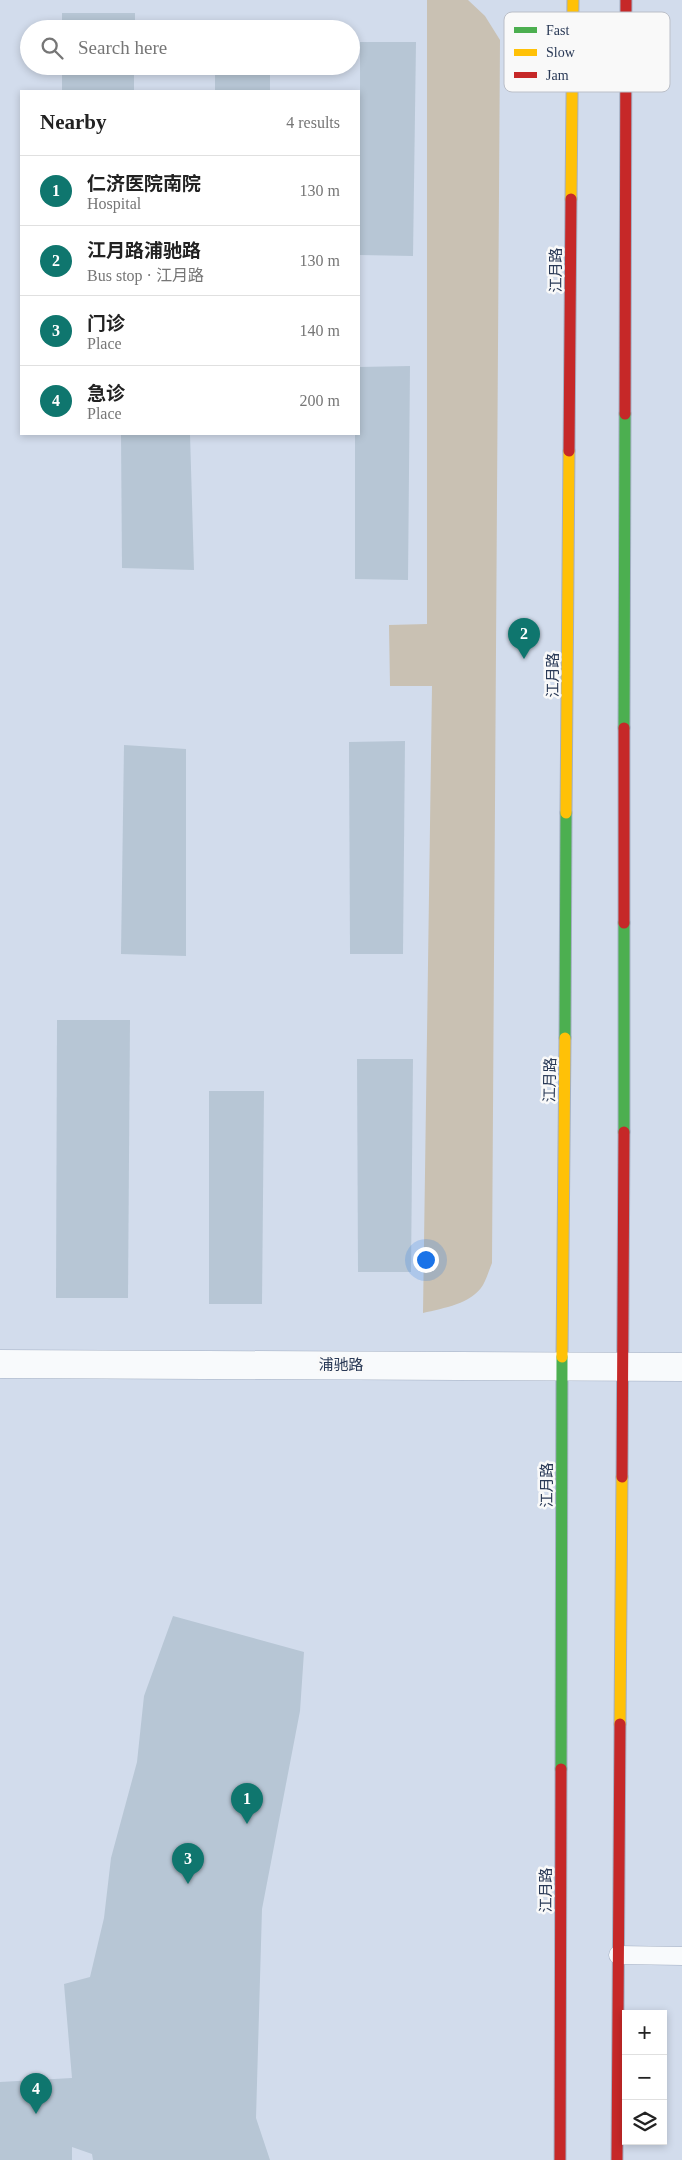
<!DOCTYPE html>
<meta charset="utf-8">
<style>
:root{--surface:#fff;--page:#f2f2f2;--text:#222;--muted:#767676;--line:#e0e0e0;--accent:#0f766e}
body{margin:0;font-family:"Times New Roman","Noto Sans SC",serif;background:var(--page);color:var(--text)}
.controls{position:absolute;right:15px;bottom:15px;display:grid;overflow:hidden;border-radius:0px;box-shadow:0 2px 8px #0003}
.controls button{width:45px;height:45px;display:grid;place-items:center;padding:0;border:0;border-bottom:1px solid var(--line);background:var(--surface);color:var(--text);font:25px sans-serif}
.you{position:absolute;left:425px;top:1259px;width:18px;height:18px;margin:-12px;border:4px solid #fff;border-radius:50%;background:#1a73e8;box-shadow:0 0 0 8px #1a73e833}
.badge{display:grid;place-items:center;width:32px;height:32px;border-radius:50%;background:var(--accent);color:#fff;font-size:16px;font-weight:700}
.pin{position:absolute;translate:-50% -41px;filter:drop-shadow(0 1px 2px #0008)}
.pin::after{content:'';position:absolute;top:26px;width:18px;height:15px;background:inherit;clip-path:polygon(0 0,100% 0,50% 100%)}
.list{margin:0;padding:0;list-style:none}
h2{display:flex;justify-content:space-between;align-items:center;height:65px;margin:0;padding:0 20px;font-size:21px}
h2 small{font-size:16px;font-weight:400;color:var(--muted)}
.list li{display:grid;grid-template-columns:32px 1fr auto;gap:15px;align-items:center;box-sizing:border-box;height:70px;padding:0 20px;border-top:1px solid var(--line)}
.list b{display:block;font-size:19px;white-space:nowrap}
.list p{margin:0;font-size:16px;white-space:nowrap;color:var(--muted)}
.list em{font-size:16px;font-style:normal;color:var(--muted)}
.icon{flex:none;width:28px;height:28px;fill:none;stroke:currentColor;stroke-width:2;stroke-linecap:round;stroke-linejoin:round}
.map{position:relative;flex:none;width:682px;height:2160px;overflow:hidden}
.search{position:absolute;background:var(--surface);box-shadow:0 2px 8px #0003;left:20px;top:20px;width:340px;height:55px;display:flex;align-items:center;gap:12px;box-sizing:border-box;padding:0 18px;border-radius:28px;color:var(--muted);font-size:19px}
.panel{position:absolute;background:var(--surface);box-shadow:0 2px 8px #0003;left:20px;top:90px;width:340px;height:345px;border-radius:0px}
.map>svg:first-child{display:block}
</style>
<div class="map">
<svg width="682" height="2160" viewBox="0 0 682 2160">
<rect width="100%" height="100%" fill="#d2dcec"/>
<path fill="#c9c1b3" d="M427,0H468L485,16L500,40L492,1263C489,1270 487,1278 483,1285C471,1304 444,1308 423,1313L432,686H390L389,625L427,624Z"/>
<g fill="#b7c6d5">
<rect x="62" y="13" width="73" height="16"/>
<rect x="215" y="20" width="55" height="9"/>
<path d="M360,42H416L413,256L360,255Z"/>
<rect x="62" y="66" width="72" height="25"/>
<rect x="215" y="66" width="55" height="25"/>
<path d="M410,366L408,580L355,579V434H359V367Z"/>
<path d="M121,434H190L194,570L122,568Z"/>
<path d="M405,741L403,954H350L349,742Z"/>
<path d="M124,745L186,749V956L121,954Z"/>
<path d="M57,1020H130L128,1298H56Z"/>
<path d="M357,1059H413L411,1272H358Z"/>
<path d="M209,1091H264L262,1304H209Z"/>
<path d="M173,1616L304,1652L300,1711L262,1909L256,2118L270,2160H93L92,2154L72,2147V2160H0V2082L72,2078L64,1984L90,1977L104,1918L111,1858L137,1762L144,1696Z"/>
</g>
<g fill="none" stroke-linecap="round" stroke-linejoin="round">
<defs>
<path id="lane" d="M618,1955L682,1956"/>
<path id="street" d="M0,1364L682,1367"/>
<g id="fast">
<path d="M624,728L625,414"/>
<path d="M565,1038L566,813"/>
<path d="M624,1132V923"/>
<path d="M561,1769L562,1357"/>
</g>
<g id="slow">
<path d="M571,199L573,0"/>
<path d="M566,813L569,451"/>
<path d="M562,1357L565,1038"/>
<path d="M620,1724L622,1477"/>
</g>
<g id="jam">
<path d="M625,414L626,0"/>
<path d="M569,451L571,199"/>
<path d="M624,923V728"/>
<path d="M622,1477L624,1132"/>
<path d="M560,2160L561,1769"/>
<path d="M617,2160L620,1724"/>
</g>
</defs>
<use href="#lane" stroke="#a3afc3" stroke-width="19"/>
<use href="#street" stroke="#a3afc3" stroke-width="29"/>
<use href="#fast" stroke="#a3afc3" stroke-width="13"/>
<use href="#slow" stroke="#a3afc3" stroke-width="13"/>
<use href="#jam" stroke="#a3afc3" stroke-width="13"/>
<use href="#lane" stroke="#f8fafc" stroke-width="18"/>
<use href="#street" stroke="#f8fafc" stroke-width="28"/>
<use href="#fast" stroke="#4caf50" stroke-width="11"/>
<use href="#slow" stroke="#ffc107" stroke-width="11"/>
<use href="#jam" stroke="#c62828" stroke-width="11"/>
</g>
<g text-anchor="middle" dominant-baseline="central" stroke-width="5" stroke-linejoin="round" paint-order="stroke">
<g font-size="15" fill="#293956" stroke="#f9f9f9">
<text transform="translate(556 270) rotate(-90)">江月路</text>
<text transform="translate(553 675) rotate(-90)">江月路</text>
<text transform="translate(550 1080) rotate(-89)">江月路</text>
<text x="341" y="1365">浦驰路</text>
<text transform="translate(547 1485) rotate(-90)">江月路</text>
<text transform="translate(546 1890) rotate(-90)">江月路</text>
</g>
</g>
<rect x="504" y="12" width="166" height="80" rx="8" fill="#f9f9f9" stroke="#bbbfc8" stroke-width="1"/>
<rect x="514" y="27" width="23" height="6" fill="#4caf50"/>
<rect x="514" y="49" width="23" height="7" fill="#ffc107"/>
<rect x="514" y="72" width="23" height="6" fill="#c62828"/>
<g font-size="14" fill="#293956">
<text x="546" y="35">Fast</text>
<text x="546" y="57">Slow</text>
<text x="546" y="80">Jam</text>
</g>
</svg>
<div class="controls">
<button>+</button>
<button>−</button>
<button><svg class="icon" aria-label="layers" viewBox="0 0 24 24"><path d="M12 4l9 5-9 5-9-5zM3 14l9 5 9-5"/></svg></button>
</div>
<div class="you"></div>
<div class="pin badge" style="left:247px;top:1824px">1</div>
<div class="pin badge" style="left:524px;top:659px">2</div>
<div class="pin badge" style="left:188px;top:1884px">3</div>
<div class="pin badge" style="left:36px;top:2114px">4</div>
<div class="search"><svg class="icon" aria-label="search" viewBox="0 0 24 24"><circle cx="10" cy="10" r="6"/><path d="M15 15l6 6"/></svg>Search here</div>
<section class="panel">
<h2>Nearby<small>4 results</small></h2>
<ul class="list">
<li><span class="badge">1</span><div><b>仁济医院南院</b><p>Hospital</p></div><em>130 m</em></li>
<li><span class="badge">2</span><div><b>江月路浦驰路</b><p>Bus stop · 江月路</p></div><em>130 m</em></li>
<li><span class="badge">3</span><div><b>门诊</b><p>Place</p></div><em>140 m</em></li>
<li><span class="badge">4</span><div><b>急诊</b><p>Place</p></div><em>200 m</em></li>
</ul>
</section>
</div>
